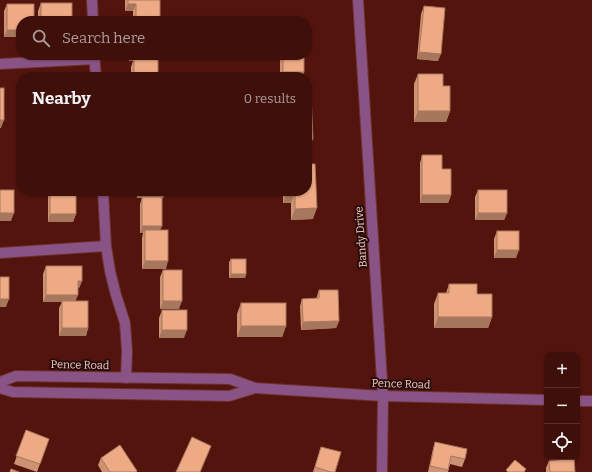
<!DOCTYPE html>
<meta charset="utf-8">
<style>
:root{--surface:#3f0f0a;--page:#4a1d18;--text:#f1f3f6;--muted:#ad9c9c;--line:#582f2b}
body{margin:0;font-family:Bitter,serif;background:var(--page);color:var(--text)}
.controls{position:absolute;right:12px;bottom:12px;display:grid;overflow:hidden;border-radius:8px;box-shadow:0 1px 3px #0004}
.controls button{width:36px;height:36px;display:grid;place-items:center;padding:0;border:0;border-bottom:1px solid var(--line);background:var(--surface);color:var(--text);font:20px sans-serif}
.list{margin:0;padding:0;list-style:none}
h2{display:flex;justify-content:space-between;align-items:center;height:52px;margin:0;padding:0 16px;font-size:17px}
h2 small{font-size:13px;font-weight:400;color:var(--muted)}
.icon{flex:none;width:22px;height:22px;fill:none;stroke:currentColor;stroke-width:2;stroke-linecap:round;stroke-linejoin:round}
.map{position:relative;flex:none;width:592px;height:472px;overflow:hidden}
.search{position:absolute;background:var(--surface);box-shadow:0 1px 3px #0004;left:16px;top:16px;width:296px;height:44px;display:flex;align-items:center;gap:10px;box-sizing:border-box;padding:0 14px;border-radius:16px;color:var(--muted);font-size:15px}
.panel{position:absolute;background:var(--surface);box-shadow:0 1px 3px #0004;left:16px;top:72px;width:296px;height:124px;border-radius:16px}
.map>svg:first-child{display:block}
</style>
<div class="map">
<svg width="592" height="472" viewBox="0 0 592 472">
<rect width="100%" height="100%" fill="#54140e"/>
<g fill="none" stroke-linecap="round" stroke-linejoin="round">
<defs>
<g id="minor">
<path d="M92,0L93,21"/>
<path d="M358,0L383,396L382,472"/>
<path d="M94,55L96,77"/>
<path d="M0,64L95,59"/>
<path d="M103,191L106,246L110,271L116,295L125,323L127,351L126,378"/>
<path d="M0,253L106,246"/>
<path d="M0,382L16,376L230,379L255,388L383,396L547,400"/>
<path d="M0,388L13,392L229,396L255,388"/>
<path d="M577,401H592"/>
</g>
</defs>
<use href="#minor" stroke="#6d312b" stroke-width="12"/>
<use href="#minor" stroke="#895386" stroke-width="10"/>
</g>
<g fill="#cd9272">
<path d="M125,0H160V18L159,21H133V11H125Z"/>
<path d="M41,3L72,21H38V11Z"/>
<path d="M7,4L21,37H4V11Z"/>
<path d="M424,6L438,61L417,59L421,14Z"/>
<path d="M129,55H157L155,59L158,77H131V67L133,61H129Z"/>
<path d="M280,55H304V72L302,77H280Z"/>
<path d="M418,74L443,86L450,111L446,122H414V84Z"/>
<path d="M422,155L442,169L451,195L448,203H420V163Z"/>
<path d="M478,190L507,213L504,220H475V197Z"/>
<path d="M49,191H76V214L73,222H48V195Z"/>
<path d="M137,191H166L163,198H162L160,230L166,269H142V238L143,233H140V204L142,198H137Z"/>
<path d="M283,191H307L313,219L291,220V203H283Z"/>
<path d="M497,231L516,258H494V239Z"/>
<path d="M231,259L246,274L245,278H229V262Z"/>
<path d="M46,266L82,281L79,288H78V295L75,301L88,328L86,336H59V308L62,302H43V274Z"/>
<path d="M163,270L179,309H160V277Z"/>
<path d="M449,284L477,294L492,317L488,328H434V304L438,293H446Z"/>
<path d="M319,290L339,321L336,328L301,330L300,306L302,299H316Z"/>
<path d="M241,303L286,326L282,337H237V314Z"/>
<path d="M162,310L184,338H159V318Z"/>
<path d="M26,430L49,439L37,472L14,464Z"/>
<path d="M435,442L465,459L462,467L450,464L448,472H428L433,449Z"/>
<path d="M321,447L335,472H313Z"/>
<path d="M101,458L137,471V472H102L98,465Z"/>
<path d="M549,461L575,472H546V468Z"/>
</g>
<g fill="#a7775d">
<path d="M128,4H136L133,11H125Z"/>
<path d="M136,18H160L159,21H135Z"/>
<path d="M7,30H21V37H4Z"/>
<path d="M419,52L441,54L438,61L417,59Z"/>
<path d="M131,55H157L155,61L134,59L133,61H129Z"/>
<path d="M283,72H304L302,77H281Z"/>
<path d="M418,111H450L446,122H414Z"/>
<path d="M0,120H4L1,128H0Z"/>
<path d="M307,139H313L309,149L307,150Z"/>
<path d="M140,191H166L163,198H142V197V198H137Z"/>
<path d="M287,192H295L291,203H283Z"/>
<path d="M422,195H451L448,203H420Z"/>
<path d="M317,208L313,219L291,220L295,209Z"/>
<path d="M0,213H14L11,221H0Z"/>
<path d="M478,213H507L504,220H475Z"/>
<path d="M50,214H76L73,222H48Z"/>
<path d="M142,226H162L159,233L145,230L143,233H140Z"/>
<path d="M497,250H519L516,258H494Z"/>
<path d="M145,261H168L166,269H142Z"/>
<path d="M231,274H246L245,278H229Z"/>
<path d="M78,281H82L79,288H75Z"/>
<path d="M46,295H78L75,302L62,301V302H43Z"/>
<path d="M0,299H9L6,307H0Z"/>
<path d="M163,301H182L179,309H160Z"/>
<path d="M438,317H492L488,328H434Z"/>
<path d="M339,321L336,328L301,330L303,322Z"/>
<path d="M241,326H286L282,337H237Z"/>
<path d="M62,328H88L86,336H59Z"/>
<path d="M162,330H187L184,338H159Z"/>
</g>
<g fill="#eeaa85" stroke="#a7775d">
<path d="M128,0H160V18H136V4H128Z"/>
<rect x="41" y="3" width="31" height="18"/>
<path d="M7,4H34V21H21V30H7Z"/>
<path d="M424,6L445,8L441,54L419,52Z"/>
<rect x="283" y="55" width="21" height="17"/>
<rect x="134" y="59" width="24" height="18"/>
<path d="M418,74H443V86H450V111H418Z"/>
<rect x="0" y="88" width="4" height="32"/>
<path d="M307,94H311L313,139H307Z"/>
<path d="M422,155H442V169H451V195H422Z"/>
<path d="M307,164H315L317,208L295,209V192H287V191H307Z"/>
<rect x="0" y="190" width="14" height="23"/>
<rect x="478" y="190" width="29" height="23"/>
<rect x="50" y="191" width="26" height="23"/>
<rect x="142" y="197" width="20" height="29"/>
<rect x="145" y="230" width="23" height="31"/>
<rect x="497" y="231" width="22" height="19"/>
<rect x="231" y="259" width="15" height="15"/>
<path d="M46,266H82V281H78V295H46Z"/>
<rect x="163" y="270" width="19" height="31"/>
<rect x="0" y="277" width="9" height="22"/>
<path d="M449,284H477V294H492V317H438V293H449Z"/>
<path d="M319,290H338L339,321L303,322L302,299L319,298Z"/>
<rect x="62" y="301" width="26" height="27"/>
<rect x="241" y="303" width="45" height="23"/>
<rect x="162" y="310" width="25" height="20"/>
<path d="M26,430L49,439L40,464L16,456Z"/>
<path d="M192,437L211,446L200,472H176Z"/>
<path d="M435,442L467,449L465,459L451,456L448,470L430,466Z"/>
<path d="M120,445L137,471L136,472H110L101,458Z"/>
<path d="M321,447L341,452L335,472H331L315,467Z"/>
<path d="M574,458L575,472H550L549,461Z"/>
<path d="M515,460L526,469L524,472H508L506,470Z"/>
<path d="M11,469L19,472H10Z"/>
</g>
<g text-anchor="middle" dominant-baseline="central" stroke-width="4" stroke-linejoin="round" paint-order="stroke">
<g font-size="11" fill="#f2c9c3" stroke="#280c09">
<text transform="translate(361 237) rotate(-94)">Bandy Drive</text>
<text transform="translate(80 365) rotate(1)">Pence Road</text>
<text transform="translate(401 384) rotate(2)">Pence Road</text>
</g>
</g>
</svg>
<div class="controls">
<button>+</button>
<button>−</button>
<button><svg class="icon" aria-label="locate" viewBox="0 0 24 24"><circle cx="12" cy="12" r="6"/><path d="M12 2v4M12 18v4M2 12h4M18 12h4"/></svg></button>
</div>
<div class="search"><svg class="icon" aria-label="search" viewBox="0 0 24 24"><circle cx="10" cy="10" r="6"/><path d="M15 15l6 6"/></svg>Search here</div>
<section class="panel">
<h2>Nearby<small>0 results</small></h2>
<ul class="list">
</ul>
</section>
</div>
